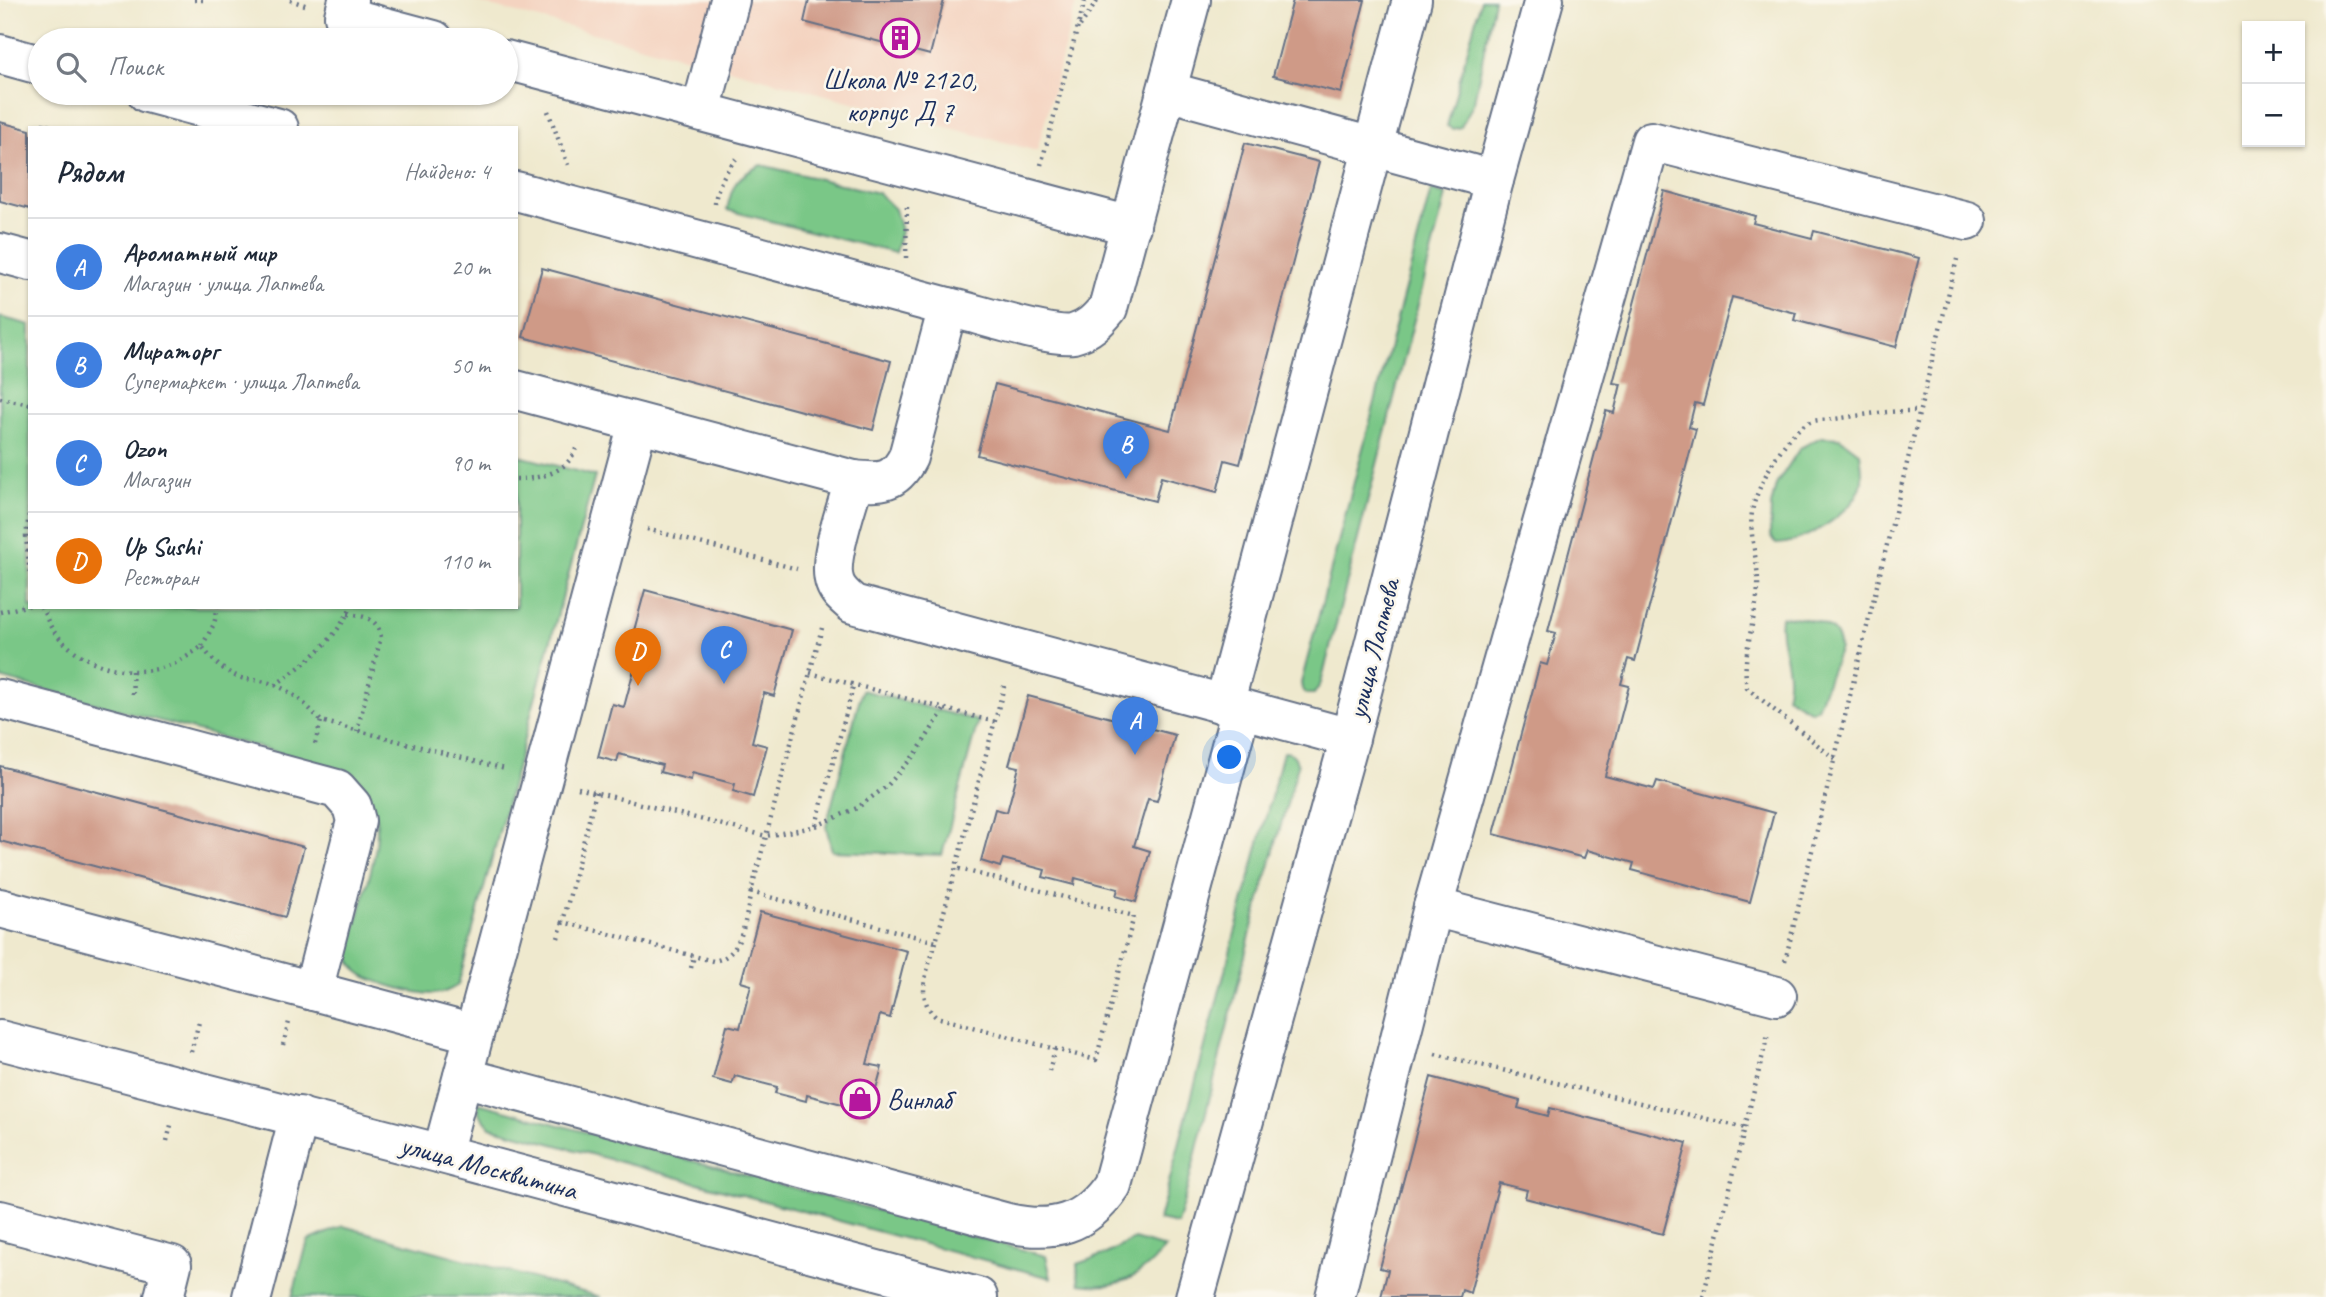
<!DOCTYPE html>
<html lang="ru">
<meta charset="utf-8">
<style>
:root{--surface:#fff;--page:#f2f2f3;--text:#1f2937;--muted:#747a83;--line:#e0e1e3;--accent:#111827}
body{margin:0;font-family:Caveat,sans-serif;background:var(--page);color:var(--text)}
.controls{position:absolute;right:21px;top:21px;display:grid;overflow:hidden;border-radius:0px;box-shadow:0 2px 5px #0004}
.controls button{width:63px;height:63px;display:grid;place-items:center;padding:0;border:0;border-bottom:2px solid var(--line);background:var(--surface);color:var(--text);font:35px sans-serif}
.you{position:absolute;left:1230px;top:758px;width:24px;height:24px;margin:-18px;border:5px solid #fff;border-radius:50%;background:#1a73e8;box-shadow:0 0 0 10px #1a73e833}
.badge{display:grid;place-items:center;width:46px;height:46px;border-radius:50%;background:var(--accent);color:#fff;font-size:23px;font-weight:700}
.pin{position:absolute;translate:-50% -58px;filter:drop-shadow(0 2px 4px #0008)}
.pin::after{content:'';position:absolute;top:37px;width:24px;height:21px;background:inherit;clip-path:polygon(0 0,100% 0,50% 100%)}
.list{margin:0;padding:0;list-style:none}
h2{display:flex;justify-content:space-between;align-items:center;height:91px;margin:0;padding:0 28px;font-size:30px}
h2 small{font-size:23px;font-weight:400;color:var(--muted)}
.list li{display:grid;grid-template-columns:46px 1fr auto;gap:21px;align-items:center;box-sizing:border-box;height:98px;padding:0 28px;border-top:2px solid var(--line)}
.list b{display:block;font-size:26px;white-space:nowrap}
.list p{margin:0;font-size:23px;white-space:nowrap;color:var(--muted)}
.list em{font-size:23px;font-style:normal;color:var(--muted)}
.icon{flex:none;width:38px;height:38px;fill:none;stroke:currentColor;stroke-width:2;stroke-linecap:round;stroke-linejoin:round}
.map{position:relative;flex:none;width:2326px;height:1297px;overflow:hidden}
.search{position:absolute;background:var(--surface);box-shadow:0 2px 5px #0004;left:28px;top:28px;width:490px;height:77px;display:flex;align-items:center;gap:18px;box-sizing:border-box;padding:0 24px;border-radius:38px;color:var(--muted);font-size:26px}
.panel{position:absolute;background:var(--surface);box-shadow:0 2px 5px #0004;left:28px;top:126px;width:490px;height:483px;border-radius:0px}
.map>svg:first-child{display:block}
</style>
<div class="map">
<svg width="2326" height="1297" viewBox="0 0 2326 1297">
<rect width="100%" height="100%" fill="#fbf7ec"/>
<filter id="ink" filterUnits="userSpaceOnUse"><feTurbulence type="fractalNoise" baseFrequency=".0143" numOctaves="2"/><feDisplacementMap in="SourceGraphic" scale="14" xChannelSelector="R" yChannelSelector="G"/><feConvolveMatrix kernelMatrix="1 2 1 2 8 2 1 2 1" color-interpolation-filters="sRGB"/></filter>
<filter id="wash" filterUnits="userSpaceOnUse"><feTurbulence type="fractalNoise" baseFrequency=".00686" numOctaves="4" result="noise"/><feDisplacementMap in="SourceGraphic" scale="28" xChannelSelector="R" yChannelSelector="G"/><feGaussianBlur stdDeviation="1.57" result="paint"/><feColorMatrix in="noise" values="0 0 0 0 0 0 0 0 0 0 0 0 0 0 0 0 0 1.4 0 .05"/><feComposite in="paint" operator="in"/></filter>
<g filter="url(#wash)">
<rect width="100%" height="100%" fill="#efe9ce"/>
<path fill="#f4d3c0" d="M468,0H1077L1037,151Z"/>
<g fill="#7ac787" stroke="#4a7b72" stroke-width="2">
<path d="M1481,0H1494L1474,102L1461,127L1453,129L1447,126Z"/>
<path d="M761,165L878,193L895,209L901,231L895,253L727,210C732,184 736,177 761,165Z"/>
<path d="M1431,190L1446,195L1321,683L1314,694H1307L1302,689L1301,683Z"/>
<path d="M0,317L30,325V607H516V455L595,476L458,985C450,990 443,994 433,994C416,994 373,983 360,973C354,969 351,962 348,955C354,931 361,906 368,882C382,828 386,798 332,767L0,678Z"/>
<path d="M1821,437L1840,438L1860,453C1861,463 1864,476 1861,486C1852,514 1803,544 1776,544L1770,535L1771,506L1776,485L1800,448Z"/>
<path d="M1781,617C1794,616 1826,621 1834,632C1837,636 1839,643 1840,648L1817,708L1811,711L1786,696C1794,666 1777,643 1781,617Z"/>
<path d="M862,690L978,721L942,855L832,851L826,826Z"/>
<path d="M1283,752C1293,752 1295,756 1298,765L1251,931L1185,1197L1177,1224L1159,1220Z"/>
<path d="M478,1103L1046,1256L1051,1278L490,1127L479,1113Z"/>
<path d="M343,1226L601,1297H292L308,1241Z"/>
<path d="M1134,1239L1165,1248C1141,1278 1117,1290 1079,1284L1077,1264L1106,1254Z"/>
</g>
<g id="blocks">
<g fill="#cf9a87">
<path d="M809,0H944L930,55L804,22Z"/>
<path d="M1293,0H1365L1341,93L1273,76Z"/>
<path d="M0,122L30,130V209L0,201Z"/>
<path d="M43,123L58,127V128H41Z"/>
<path d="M1245,143L1319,162L1240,464L1225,460L1217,492L1161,477L1155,501L977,455L995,384L1170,430Z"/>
<path d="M1664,191L1755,216L1753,223L1812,238L1814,231L1919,258L1896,347L1794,320L1796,313L1732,297L1703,405L1695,403L1689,427L1696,429L1635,661L1628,659L1621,684L1629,686L1605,776L1654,789L1657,781L1774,813L1750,902L1632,870L1634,863L1587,850L1584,858L1494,834L1540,663L1547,665L1556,633L1548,631L1606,411L1614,413L1621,384L1613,383Z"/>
<path d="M542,268L891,361L873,430L523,337Z"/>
<path d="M645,590L792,630L774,696L764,693L752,742L767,746L753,797L733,791L735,784L692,773L691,780L660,772L662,765L619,754L617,762L598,757L612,704L624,707L636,662L626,660Z"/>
<path d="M1028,696L1175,735L1157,801L1148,799L1134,846L1150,851L1136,902L1116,896L1118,889L1075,878L1074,885L1043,877L1045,870L1003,859L1000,867L981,861L995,809L1007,812L1019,767L1009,765Z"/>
<path d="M0,766L304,847L285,917L0,841Z"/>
<path d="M760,912L907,951L890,1018L880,1015L867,1064L882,1067L868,1118L848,1113L850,1106L807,1095L806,1101L775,1093L777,1087L735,1076L732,1084L713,1079L727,1025L740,1028L751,985L741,982Z"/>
<path d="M1431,1077L1520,1101L1518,1108L1548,1116L1550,1108L1687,1143L1663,1234L1525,1198L1527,1190L1499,1183L1470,1293L1462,1290L1460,1297H1381L1388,1270L1380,1268Z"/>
</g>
</g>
</g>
<g filter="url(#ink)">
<use href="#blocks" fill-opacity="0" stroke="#657085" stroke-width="2"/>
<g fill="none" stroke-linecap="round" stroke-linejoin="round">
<defs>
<g id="minor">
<path d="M348,0L344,16L434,40"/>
<path d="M0,54L40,65"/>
<path d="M506,60L1131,226"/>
<path d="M1167,91L1494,180"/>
<path d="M147,93L279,128"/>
<path d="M701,111L730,0"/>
<path d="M516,191L948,307"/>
<path d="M0,253L30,261"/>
<path d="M516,390L854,480C881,483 895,483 908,457L948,307C975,313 1050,338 1073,334C1089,330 1098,320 1108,308L1191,0"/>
<path d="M854,480C848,505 826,560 835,583C838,592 846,598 853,604L1350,738"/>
<path d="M0,699L337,789L352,806L356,821L313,991L0,908"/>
<path d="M1224,705L1412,0"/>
<path d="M1433,907L1777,996"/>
<path d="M313,991L474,1034"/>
<path d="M0,1040L442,1154L978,1297"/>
<path d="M463,1077L1008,1223C1053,1233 1085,1225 1112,1185L1241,709"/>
<path d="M442,1154L638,423"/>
<path d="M0,1220L172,1265L164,1297"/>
<path d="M252,1297L299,1116"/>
<path d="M1195,1297L1350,738L1494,180L1544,0"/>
<path d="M1335,1297L1433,907L1651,141L1967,221"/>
</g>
</defs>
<use href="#minor" stroke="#657085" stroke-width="42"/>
<g stroke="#657085" stroke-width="4.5" stroke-dasharray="2 5" stroke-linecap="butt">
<path d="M194,0H208"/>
<path d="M290,0L308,6"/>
<path d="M1080,26L1098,0"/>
<path d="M548,111L568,165"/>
<path d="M1041,165L1085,0"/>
<path d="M715,204C716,188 725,172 736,159"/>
<path d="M906,258L907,204"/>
<path d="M0,398L30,404"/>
<path d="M516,479C541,479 570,472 577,445"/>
<path d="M30,508L26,536L30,576"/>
<path d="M647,529L797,569"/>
<path d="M41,607C46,616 50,628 57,635C84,666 126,678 165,667C179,663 191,654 202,646C212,661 227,675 245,679C255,680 264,681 273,684C293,692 307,705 321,721L505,769"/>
<path d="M0,612L30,605"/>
<path d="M348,614C364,616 378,618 381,637L357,731"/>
<path d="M822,628L751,892L936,942L1005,683"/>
<path d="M202,646L214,624L218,607"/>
<path d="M132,671L133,697"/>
<path d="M810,673L995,722"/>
<path d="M275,685C306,663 334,642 351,607"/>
<path d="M315,744L321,721"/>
<path d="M1835,759L1747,688C1741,655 1756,620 1758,587C1759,561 1747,532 1753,507C1759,483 1786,433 1808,423C1815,419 1826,420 1834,419C1863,415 1891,410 1920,411"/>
<path d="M578,788L766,836L803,829L816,826L857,808L887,786L917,752L945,708"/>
<path d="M596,792L563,922L713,961C744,957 745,917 751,892"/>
<path d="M816,825L854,684"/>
<path d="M558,938L563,922"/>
<path d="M936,942C929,968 913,996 936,1017L1096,1060L1134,916L956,868"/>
<path d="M1785,961L1957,259"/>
<path d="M691,968L694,956"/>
<path d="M283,1045L289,1022"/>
<path d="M191,1052L199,1022"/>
<path d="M1435,1054L1745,1128"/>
<path d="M1049,1071L1055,1049"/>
<path d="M167,1141L172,1121"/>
<path d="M1703,1297L1768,1034"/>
</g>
<use href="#minor" stroke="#fff" stroke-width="38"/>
</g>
</g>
<defs>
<symbol id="building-ring" viewBox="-11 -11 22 22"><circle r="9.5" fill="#fbf7ec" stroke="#b5179e" stroke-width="1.5"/><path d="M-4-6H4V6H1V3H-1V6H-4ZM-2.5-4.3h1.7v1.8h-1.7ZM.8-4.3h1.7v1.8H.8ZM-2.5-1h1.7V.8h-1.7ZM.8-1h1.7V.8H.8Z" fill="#b5179e"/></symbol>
<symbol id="shop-ring" viewBox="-11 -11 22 22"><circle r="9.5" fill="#fbf7ec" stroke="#b5179e" stroke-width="1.5"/><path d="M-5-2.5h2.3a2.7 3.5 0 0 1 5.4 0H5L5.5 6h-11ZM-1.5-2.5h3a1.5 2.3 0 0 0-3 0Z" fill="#b5179e"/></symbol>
</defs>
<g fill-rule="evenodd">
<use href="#building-ring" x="878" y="16" width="44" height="44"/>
<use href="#shop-ring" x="838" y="1077" width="44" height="44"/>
</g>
<g text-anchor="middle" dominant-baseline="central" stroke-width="5" stroke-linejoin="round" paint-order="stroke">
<g font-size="28" fill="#1b2f5e" stroke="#fbf7ec">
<text x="900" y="79">Школа № 2120,<tspan x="900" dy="32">корпус Д 7</tspan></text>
<text x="887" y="1099" text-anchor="start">Винлаб</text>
</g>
<g font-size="28" fill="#1b2f5e" stroke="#fbf7ec">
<text transform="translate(1373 649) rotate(-76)">улица Лаптева</text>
<text transform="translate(489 1167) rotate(15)">улица Москвитина</text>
</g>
</g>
</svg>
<div class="controls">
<button>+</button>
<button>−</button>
</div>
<div class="you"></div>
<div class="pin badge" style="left:1135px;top:755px;background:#3f7fe0">A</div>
<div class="pin badge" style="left:1126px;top:479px;background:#3f7fe0">B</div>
<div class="pin badge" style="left:724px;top:684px;background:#3f7fe0">C</div>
<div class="pin badge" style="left:638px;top:686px;background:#e8710a">D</div>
<div class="search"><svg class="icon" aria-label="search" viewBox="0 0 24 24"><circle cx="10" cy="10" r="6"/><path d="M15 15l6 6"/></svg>Поиск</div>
<section class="panel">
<h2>Рядом<small>Найдено: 4</small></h2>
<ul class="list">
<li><span class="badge" style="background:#3f7fe0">A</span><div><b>Ароматный мир</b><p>Магазин · улица Лаптева</p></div><em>20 m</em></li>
<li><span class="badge" style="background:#3f7fe0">B</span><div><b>Мираторг</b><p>Супермаркет · улица Лаптева</p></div><em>50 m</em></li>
<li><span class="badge" style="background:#3f7fe0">C</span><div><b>Ozon</b><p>Магазин</p></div><em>90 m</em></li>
<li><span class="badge" style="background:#e8710a">D</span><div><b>Up Sushi</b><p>Ресторан</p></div><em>110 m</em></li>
</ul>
</section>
</div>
